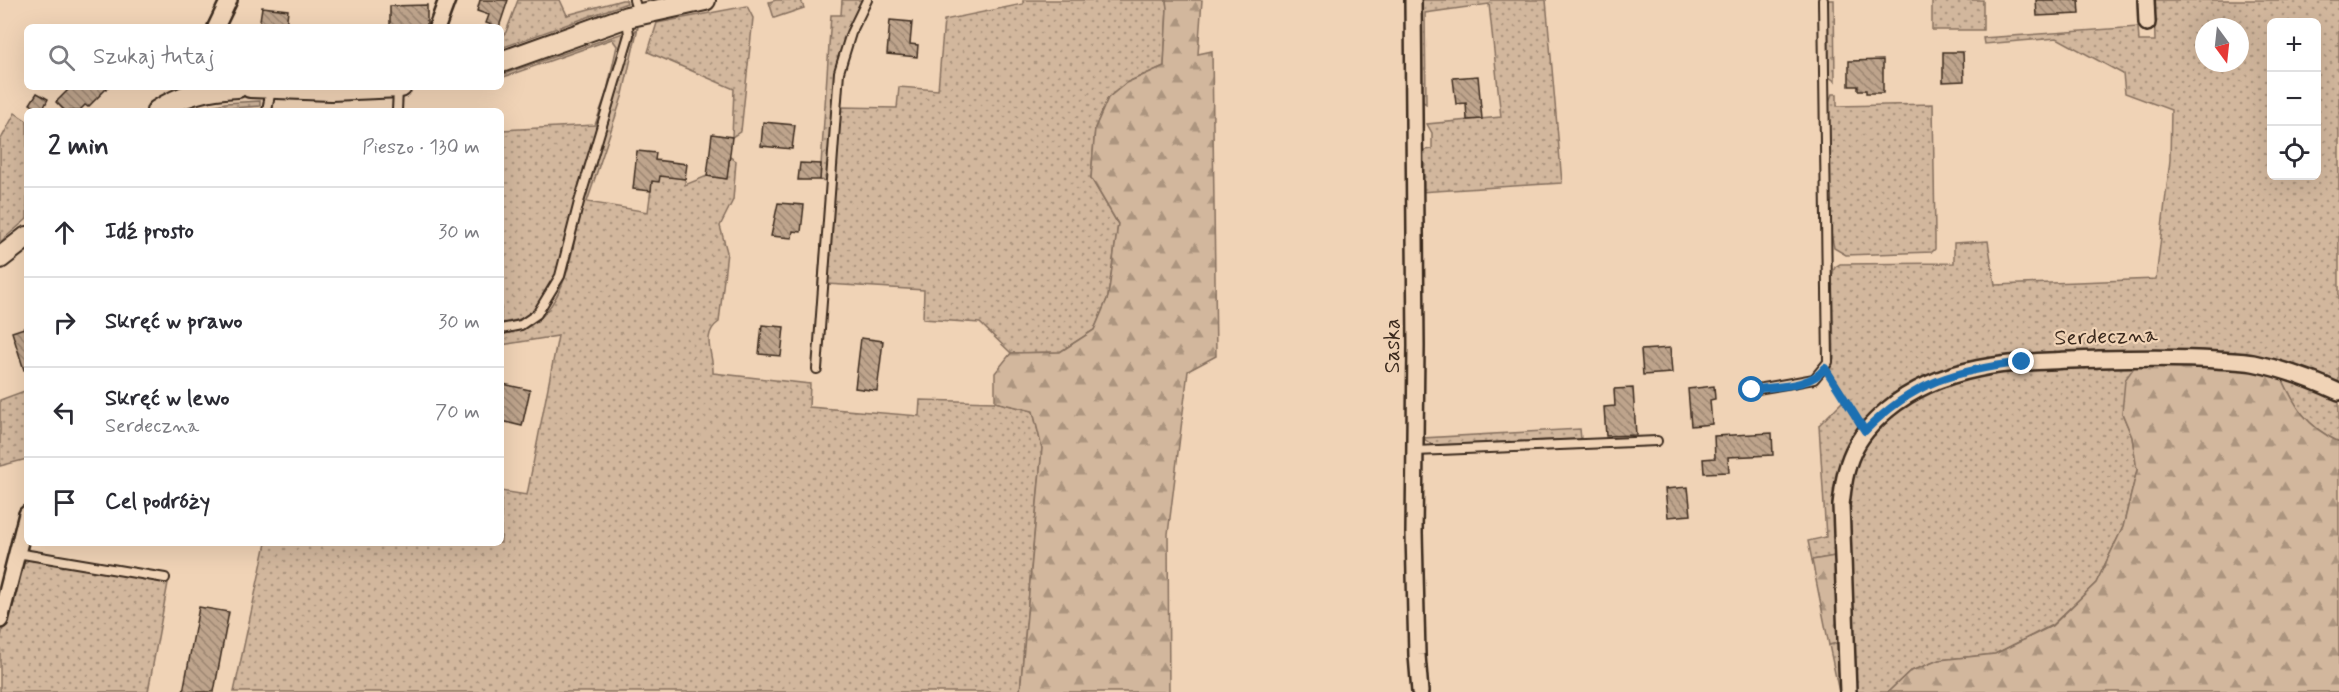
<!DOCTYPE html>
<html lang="pl">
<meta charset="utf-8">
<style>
:root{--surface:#fff;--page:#f7f7f7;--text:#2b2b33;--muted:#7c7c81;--line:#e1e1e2}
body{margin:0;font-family:Mynerve,sans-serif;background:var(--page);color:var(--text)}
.controls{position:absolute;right:18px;top:18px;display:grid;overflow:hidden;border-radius:9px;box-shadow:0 6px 24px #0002}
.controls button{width:54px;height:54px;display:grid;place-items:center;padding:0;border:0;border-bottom:2px solid var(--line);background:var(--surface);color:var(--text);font:30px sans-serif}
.compass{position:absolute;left:2195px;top:18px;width:54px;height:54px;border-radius:50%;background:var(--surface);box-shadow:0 6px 24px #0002;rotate:165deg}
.stop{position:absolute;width:18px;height:18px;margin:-14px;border:4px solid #1f6fb2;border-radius:50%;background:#fff}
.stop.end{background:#1f6fb2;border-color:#fff;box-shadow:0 2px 6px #0008}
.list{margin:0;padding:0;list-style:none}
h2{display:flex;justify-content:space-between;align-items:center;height:78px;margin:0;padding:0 24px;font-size:26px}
h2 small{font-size:20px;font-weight:400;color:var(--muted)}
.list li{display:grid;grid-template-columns:39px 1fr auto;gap:18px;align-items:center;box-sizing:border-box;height:90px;padding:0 24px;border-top:2px solid var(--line)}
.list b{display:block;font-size:22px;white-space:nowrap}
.list p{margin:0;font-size:20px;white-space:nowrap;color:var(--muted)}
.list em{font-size:20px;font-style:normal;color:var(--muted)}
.icon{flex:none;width:33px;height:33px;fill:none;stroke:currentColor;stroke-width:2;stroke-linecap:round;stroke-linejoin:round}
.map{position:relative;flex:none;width:2339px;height:692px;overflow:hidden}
.search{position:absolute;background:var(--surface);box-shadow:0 6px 24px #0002;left:24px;top:24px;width:480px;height:66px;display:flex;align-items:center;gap:15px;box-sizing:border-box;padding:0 21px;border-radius:9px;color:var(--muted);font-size:22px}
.panel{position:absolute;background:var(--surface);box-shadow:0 6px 24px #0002;left:24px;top:108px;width:480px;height:438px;border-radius:9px}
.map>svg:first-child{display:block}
</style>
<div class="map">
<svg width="2339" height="692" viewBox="0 0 2339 692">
<defs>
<pattern id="grass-dots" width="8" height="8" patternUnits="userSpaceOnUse" patternTransform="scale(1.5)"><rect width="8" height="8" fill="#d2b79d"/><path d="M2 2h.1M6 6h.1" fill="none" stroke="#ac957f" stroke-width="1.8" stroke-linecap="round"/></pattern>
<pattern id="forest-firs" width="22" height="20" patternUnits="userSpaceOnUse" patternTransform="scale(1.5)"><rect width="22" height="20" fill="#d2b79d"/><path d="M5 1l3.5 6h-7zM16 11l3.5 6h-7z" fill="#ac957f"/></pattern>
<pattern id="building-back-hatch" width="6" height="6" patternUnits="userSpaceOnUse" patternTransform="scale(1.5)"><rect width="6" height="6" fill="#bea48c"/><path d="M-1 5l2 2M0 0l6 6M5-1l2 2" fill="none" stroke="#9c8672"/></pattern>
</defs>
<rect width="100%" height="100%" fill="#f0d3b6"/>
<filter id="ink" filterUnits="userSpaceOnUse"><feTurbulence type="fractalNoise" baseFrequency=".0167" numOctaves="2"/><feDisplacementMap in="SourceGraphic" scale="12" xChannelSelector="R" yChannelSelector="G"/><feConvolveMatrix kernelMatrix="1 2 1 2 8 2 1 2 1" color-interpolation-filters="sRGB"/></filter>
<g filter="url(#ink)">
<g fill="url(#grass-dots)" stroke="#86705e" stroke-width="1.5" fill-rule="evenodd">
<path d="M518,0H560L567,15L622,0H626L627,3L501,48V37L506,32Z"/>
<path d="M776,0H801L804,8L774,18L769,2Z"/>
<path d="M842,0H863L840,52L836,70L821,284H818L827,181L820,180L831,15H841Z"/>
<path d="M1023,0H1166L1167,8L1164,66L1126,83L1108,98L1095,128L1091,178L1118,224L1108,297L1094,330L1060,352L1011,353L980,323L923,319L924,290L827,284L840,107L897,108L899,87L938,90L944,20L1023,4Z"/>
<path d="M1418,0H1546L1562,183L1420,192L1419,151L1432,149V133L1427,124L1501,117L1489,4L1425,13L1426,104L1421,100Z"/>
<path d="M1828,0H1834L1835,81L1829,77Z"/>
<rect x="1932" y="0" width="51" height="30"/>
<path d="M2154,0H2339V385L2314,373L2254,357L1977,363L1865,427L1830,371L1834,358L1832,275L1835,267L1840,264L1954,263V243L1988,241L1995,285L2156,279L2170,160L2171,110L2125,93L2123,74L2057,38L1984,44L1983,38L2138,27L2139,41H2155ZM2272,22H2316V176H2272ZM2204,27H2240V63H2204Z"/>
<path d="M747,6L753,18L741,131L732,137L734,89L648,52L657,23Z"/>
<path d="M638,27L623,94L587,202L648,212L652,181L660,175L685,179V185L707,176L726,179L730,157L736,161L733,200L720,226L727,252L719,322C700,335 714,355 713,373L810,384L809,407L919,416L920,400L995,402L1033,411L1042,448L1020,692H234L266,543H501V491L527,495L558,336L501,345V335C518,331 534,327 545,313C572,282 573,239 583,202C593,165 607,129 617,92C623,72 625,44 638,27Z"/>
<path d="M623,33L622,46C608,98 590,148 575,200C564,237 563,280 535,310C527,319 512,321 501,323V130L595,125L607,91L617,46L612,39L501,78V75Z"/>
<path d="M1832,94H1837V106L1933,104L1935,236V249L1932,252L1846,255L1834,248L1831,233L1829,102Z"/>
<path d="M260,101V106L190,111L225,103Z"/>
<path d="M15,113L27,121V219L0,242V141Z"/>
<path d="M2137,363L2122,413L2132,437L2137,470L2123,527L2096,583L2052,625L1995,654L1939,660L1909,672L1888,692H1854L1846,505L1857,455L1882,419L1946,380L2023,366Z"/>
<path d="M2281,376L2339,399V442C2307,427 2295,407 2281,376Z"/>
<path d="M27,390V459L0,466V400Z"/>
<path d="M1843,401L1862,431L1851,451L1841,555L1812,560L1808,541L1826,537L1819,425Z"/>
<path d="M1580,429L1581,439L1432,445L1423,438Z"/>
<path d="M29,560L168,583L148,692H0V640L19,567Z"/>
<path d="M1844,641V692H1839L1829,645Z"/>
</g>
<g fill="url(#forest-firs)" stroke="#86705e" stroke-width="1.5">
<path d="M1166,0H1202L1198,54L1212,51L1216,356L1188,371L1168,534L1169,692H1020L1042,448L1033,411L995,402V373L1011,353L1060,352L1094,330L1108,297L1118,224L1091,178L1095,128L1108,98L1126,83L1164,66L1167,8Z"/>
<path d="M2137,363L2252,367L2281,376C2295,407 2307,427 2339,442V692H1888L1909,672L1939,660L1995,654L2052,626L2096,583L2123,527L2137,470L2132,437L2122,413L2125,380Z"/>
<path d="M1841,555L1844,641L1829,645L1812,560Z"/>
</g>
<g fill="url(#building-back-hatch)" stroke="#3b2a1e" stroke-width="1.5">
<path d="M480,0H508L499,27L486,23L489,15L477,11Z"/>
<path d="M2036,0H2079L2080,14L2037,16Z"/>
<path d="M427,5V27H390V6Z"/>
<path d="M262,7L288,10L286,27H259Z"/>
<path d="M890,20L912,22L910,44L918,45L917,57L887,54Z"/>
<path d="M1943,52H1963L1964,81L1943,82Z"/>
<path d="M1883,60V93H1866V90H1858V86H1849V61Z"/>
<path d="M1478,76L1482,119L1467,120L1466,103L1456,104L1453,78Z"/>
<path d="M71,87H108L88,107L85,105L79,111H65L56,102Z"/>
<path d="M37,93L48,99L42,111L30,104Z"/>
<path d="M763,122L795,125L792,149L761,146Z"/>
<path d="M712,134L732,137L727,179L707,176Z"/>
<path d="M637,151L656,153L655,160L687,164L685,179L660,176L659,182L652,181L651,191L633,189Z"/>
<path d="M800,163L821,164L820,180H798Z"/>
<path d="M778,203L804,205L801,232L793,231L792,238L771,236Z"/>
<path d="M762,325L784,327L781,356L759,354Z"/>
<path d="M27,327V369L24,370L12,332Z"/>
<path d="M861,338L883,341L877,391L855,388Z"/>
<path d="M1670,348L1672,373L1643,375L1641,350Z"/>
<path d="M503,384L530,390L522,426L501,421Z"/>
<path d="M1714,386L1715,399L1710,400L1712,424L1691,426L1688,389Z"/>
<path d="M1633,388L1636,435L1606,436L1604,407L1615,406L1614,389Z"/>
<path d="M1772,433L1773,455L1728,457L1729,472L1704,473L1703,459L1715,458L1714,436Z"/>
<path d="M1688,487L1691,515L1668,517L1665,489Z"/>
<path d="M199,607L229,612L214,692H183Z"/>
</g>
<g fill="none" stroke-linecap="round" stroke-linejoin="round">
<defs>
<g id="service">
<path d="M634,0L638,13"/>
<path d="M267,111L271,89"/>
<path d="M397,111L398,89"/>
<path d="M501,329L521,325L537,314L560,276L579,202L629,35L627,19"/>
<path d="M817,369L839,72L851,33L867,0"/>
<path d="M1752,390L1814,379L1828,362L1823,0"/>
<path d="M1415,451L1657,441"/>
<path d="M17,553L165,578"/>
</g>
<g id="minor">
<path d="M1413,0L1416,346L1414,533L1417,655L1420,692"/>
<path d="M2146,0L2147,23"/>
<path d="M216,27L229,0"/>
<path d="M437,27L447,0"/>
<path d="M0,620L27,514"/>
<path d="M1848,692L1841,505C1843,487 1845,469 1853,452C1860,436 1873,422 1887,410C1947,360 2024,362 2099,359C2138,358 2177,357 2217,360C2229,361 2242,361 2253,363C2283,369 2311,379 2339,392"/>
</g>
<g id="tertiary">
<path d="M501,62L627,17L705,0"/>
<path d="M250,87L331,90L401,87"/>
<path d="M157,111C181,95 209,88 238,87"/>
<path d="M0,258L27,237"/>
</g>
</defs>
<use href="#service" stroke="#3b2a1e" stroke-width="12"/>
<use href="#minor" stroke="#3b2a1e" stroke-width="20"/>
<use href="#tertiary" stroke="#3b2a1e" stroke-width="24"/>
<path stroke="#3b2a1e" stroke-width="3" stroke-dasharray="4.5 4.5" stroke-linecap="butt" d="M1831,377L1858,419"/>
<use href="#service" stroke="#f0d3b6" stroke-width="8"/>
<use href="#minor" stroke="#f0d3b6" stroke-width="15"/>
<use href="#tertiary" stroke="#f0d3b6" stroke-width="20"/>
</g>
</g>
<g fill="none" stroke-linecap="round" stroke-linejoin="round" filter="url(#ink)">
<path stroke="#1f6fb2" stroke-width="8" d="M1752,390C1775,386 1810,388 1825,368L1865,431C1914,381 1955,371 2022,362"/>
</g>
<g text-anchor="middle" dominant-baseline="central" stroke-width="4.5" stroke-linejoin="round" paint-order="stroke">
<g font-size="22" fill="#3b2a1e" stroke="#f0d3b6">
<text transform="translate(2106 337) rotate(-2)">Serdeczna</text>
<text transform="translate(1393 346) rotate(-90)">Saska</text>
</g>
</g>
</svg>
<div class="controls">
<button>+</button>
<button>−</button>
<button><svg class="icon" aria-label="locate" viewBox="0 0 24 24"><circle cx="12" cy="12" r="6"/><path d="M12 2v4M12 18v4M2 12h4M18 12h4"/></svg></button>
</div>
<svg class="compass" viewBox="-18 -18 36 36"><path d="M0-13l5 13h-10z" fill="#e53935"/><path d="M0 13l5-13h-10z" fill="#7c7c81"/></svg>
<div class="stop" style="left:1752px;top:390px"></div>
<div class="stop end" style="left:2022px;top:362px"></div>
<div class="search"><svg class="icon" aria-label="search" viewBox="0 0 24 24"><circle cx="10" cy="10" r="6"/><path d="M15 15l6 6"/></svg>Szukaj tutaj</div>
<section class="panel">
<h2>2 min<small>Pieszo · 130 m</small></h2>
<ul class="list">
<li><svg class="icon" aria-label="ahead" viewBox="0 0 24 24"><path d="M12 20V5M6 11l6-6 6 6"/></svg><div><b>Idź prosto</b></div><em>30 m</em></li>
<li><svg class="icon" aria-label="right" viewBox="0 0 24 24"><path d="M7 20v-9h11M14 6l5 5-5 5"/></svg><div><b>Skręć w prawo</b></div><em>30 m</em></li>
<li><svg class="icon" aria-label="left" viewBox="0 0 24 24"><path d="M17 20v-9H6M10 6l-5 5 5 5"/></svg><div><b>Skręć w lewo</b><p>Serdeczna</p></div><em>70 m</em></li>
<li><svg class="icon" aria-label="arrive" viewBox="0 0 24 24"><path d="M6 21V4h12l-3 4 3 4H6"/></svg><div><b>Cel podróży</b></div></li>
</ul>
</section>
</div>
